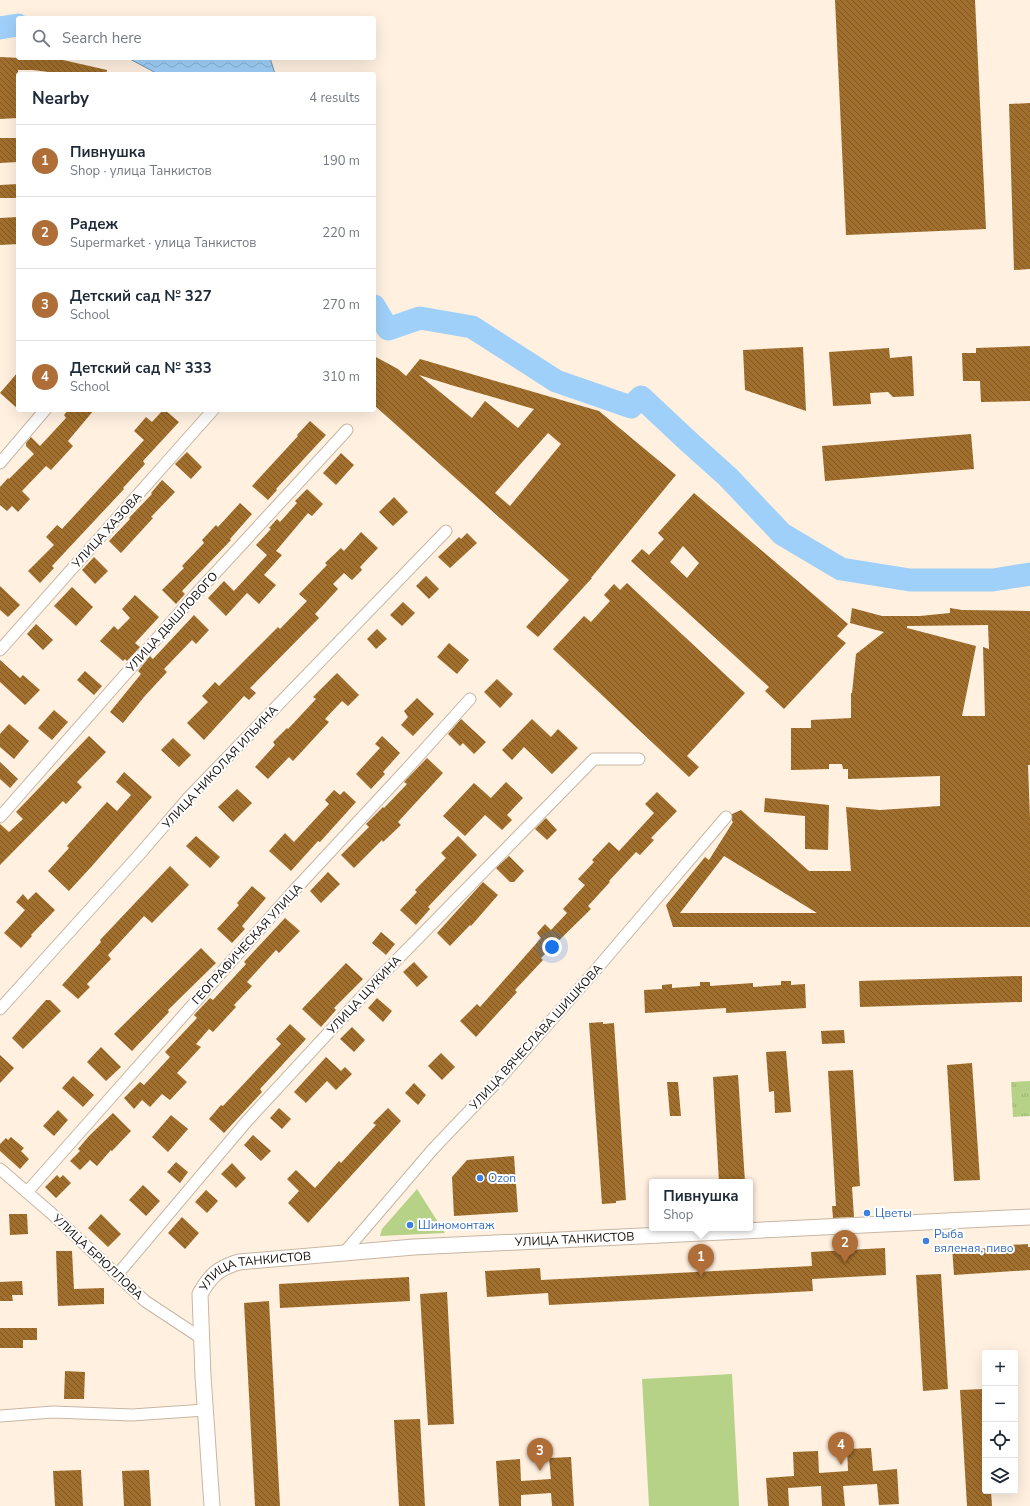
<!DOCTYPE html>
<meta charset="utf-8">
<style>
:root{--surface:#fff;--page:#f2f2f3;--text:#1f2937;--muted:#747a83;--line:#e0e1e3;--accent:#af6e38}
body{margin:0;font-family:"Nunito Sans",sans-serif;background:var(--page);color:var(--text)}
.controls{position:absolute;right:12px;bottom:12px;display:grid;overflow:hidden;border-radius:4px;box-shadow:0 4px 16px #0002}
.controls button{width:36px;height:36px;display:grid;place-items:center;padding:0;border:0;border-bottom:1px solid var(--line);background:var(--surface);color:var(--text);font:20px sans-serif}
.you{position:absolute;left:552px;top:947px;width:14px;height:14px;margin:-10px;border:3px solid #fff;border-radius:50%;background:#1a73e8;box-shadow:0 0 0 6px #1a73e833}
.badge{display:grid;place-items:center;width:26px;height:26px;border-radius:50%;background:var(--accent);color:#fff;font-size:13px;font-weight:700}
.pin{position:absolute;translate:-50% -33px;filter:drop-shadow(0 1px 2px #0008)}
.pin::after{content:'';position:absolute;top:21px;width:14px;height:12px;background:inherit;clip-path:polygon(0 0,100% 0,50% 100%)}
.popup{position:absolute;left:649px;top:1179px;width:104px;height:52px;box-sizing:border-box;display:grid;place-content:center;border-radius:4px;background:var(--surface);filter:drop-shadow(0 1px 3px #0005);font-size:13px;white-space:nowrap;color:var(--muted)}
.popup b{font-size:15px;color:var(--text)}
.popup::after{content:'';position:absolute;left:50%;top:100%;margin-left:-8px;border:8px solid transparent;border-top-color:var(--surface)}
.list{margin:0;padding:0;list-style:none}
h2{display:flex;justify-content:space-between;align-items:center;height:52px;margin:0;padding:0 16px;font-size:17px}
h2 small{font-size:13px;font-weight:400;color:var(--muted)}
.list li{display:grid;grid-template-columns:26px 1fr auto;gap:12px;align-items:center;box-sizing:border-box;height:72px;padding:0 16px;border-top:1px solid var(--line)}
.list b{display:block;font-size:15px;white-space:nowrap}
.list p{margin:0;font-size:13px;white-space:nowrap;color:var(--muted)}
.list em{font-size:13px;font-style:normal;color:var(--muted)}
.icon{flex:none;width:22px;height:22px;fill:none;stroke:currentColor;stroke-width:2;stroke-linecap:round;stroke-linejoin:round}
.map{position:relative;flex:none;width:1030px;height:1506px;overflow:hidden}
.search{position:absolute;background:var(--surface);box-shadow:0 4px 16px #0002;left:16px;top:16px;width:360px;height:44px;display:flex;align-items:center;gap:10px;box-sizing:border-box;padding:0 14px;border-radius:4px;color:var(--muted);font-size:15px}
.panel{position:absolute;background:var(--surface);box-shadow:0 4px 16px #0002;left:16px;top:72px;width:360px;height:340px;border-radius:4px}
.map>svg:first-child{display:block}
</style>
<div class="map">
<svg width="1030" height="1506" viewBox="0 0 1030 1506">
<defs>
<pattern id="park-tufts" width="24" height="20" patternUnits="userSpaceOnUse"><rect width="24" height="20" fill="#b5d286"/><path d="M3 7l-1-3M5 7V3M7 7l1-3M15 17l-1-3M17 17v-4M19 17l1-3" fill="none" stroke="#9bb372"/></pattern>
<pattern id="water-waves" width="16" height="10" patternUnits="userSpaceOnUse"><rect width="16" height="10" fill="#9fd0f9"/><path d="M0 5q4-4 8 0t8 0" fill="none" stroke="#88b1d4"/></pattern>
<pattern id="building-back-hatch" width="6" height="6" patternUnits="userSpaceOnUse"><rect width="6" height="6" fill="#a16f2d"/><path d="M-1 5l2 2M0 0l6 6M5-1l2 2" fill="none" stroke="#825924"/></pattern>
</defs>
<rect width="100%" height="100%" fill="#fff0e0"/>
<g fill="#b5d286">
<path d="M417,1189L445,1233L380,1236L382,1229Z"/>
<path d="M732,1374L739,1506H649L642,1379Z"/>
</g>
<path fill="url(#park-tufts)" d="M1030,1081V1116L1013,1117L1011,1082Z"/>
<path fill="url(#water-waves)" stroke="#7495b0" d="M128,58H270L275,74H158Z"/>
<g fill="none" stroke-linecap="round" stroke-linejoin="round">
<g stroke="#9fd0f9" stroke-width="23">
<path d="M0,28L18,25"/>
<path d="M374,306L388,329L420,318L472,327L556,381L631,407L641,397L689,442L728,477L782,534L841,569L910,580H993L1030,574"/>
</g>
</g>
<g fill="url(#building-back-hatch)" fill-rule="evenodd">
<path d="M835,0H975L986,229L846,235Z"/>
<path d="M0,57L63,60L107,70L106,74H64L33,70H18V118L0,119Z"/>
<path d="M1030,103V269L1014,270L1009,104Z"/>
<path d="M0,138H18V162L0,163Z"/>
<path d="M18,184V198H0V185Z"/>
<path d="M18,217V244L0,245V218Z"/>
<path d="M1030,346V401L981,402L980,381H963L962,353H976V348Z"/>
<path d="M803,347L806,411L745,390L743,350Z"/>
<path d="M889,348L890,358L912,356L914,396L893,397L888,392L870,393L871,404L833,406L829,352Z"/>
<path d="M374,356L398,369L406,376L420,359L599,411L676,475L591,578H592L538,637L526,627L569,580L374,405ZM419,375L451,385L534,409L518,428L485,401L472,418ZM548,433L561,444L510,506L495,493Z"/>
<path d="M18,372V409L0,393Z"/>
<path d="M68,410H94L68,441L73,446L51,470L46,466L22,491L30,499L18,512L12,506L7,511L0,505V487L8,478L9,479L34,454L26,446V443L31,437L40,446L66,418L64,415Z"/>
<path d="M163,410H165L179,422L143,461L145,464L123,488L124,489L52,566L54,568L40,583L28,571L54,545L46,537L57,525L62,529L144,440L134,431L146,417L152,422Z"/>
<path d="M310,421L326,435L276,489L277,490L268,500L252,486L298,436L297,435Z"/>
<path d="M971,434L974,469L825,481L822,446Z"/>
<path d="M187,452L202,467L191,479L175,464Z"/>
<path d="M341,453L354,465L336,485L323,473Z"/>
<path d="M162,480L175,492L151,517L153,518L121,553L109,541L130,519L129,518L152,494L151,493Z"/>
<path d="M307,489L323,504L312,516L308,513L276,551L282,555L264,575L276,585L259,604L247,593L226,616L208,598L224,581L234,591L267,555L256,545L271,529L269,528L277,519L280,522L297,503L295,501Z"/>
<path d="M694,493L848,624L837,636L846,643L784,709L765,691L769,687L631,561L642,549L649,555L664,539L658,533ZM683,546L699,563L687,578L670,562Z"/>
<path d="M394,497L408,512L393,526L379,512Z"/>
<path d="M240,503L252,514L230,539L231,540L182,591L185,594L176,604L162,590L184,568L182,566L204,543L202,540L216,525L218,527Z"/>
<path d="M361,532L378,548L360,567L362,570L352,580L344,573L333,584L338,589L315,614L319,618L250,688L256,693L249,700L244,696L204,740L187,723L208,702L202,696L215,682L219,686L278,627L280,629L307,601L299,594L327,565L325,563L341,548L344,551Z"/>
<path d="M467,533L477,543L450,568L438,557L459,537L461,539Z"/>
<path d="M94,557L108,571L95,584L82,570Z"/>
<path d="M426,576L439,589L429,599L416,586Z"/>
<path d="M627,583L745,693L687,756L699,767L689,777L553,649L584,616L591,622L610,601L604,595L614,584L620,590Z"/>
<path d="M0,586L20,605L8,617L0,610Z"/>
<path d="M72,587L93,607L76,626L54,606Z"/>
<path d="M135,595L159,617L135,643L140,647L127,661L125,659L123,661L100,641L114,626L118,630L130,618L122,609Z"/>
<path d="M403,602L415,613L402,626L390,615Z"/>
<path d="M852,608L882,616H920L950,613V608L962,610L1030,611V765H1028L1030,818V927H673L666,905L705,857L709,860L733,822L732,821V814L741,810L809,871H851L846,807L880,810L940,806V776L848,779V769H843L842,764H829V769L791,770V728H811V720L851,718V693H852L856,654L884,632L850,623ZM988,625L989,649L983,647L985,716H962L976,646L907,628V626ZM724,856L817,913H680Z"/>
<path d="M194,615L209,630L196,644L192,640L164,669L167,672L144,697L123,723L110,712L141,674L138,671L150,656L153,659Z"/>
<path d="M36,624L53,640L43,650L27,634Z"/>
<path d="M377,629L387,639L376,649L367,639Z"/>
<path d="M449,643L469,660L457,674L437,657Z"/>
<path d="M0,660L20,678L23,675L40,690L25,705L0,682Z"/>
<path d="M85,671L102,686L94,695L77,680Z"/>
<path d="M337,673L359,695L348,706L342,701L325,719L329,722L306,747L293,761L289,757L268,779L255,767L275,745L273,742L287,728L288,729L316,699L313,697Z"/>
<path d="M497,679L513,694L500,708L484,692Z"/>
<path d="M417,698L434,714L413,736L401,725L408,717L404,711Z"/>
<path d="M54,710L68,722L52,740L38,728Z"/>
<path d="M461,719L486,742L474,754L463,743L460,746L448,734Z"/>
<path d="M532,719L551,737L558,729L578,748L552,774L524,747L512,760L502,750Z"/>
<path d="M9,724L29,741L14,759L0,747V734Z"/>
<path d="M89,736L106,752L77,782L82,787L66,804L63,801L0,865V824L9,832L23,819L16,812Z"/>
<path d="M382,736L400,753L383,772L385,774L371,789L356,774L380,748L375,744Z"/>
<path d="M173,738L191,755L179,767L161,750Z"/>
<path d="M427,758L443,773L398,822L401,825L383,842L382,840L354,868L341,855L369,827L366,824L383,807L384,808L407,784L404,782Z"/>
<path d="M0,762L18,779L10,788L0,779Z"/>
<path d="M124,772L152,797L92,866L69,891L48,871L69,848L67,846L107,802L117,811L131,795L116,782Z"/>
<path d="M506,782L523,798L507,815L512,820L502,830L485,815L465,836L443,816L474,783L491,798Z"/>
<path d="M237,789L252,803L233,822L218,807Z"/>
<path d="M334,790L340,795L344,791L356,802L320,842L318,841L291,871L269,851L285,833L294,842L329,804L325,800Z"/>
<path d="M657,792L677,811L651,838L654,840L640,855L636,852L609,881L610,882L588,906L591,909L541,958L543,960L515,990L517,992L476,1037L460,1021L477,1004L480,1007L512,971L541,938L537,933L545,924L551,930L567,913L563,909L585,885L578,879L594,862L592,860L609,842L619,851L654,813L645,804Z"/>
<path d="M765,798L829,805L828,850L805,849V816L764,812Z"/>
<path d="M546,818L557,830L547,840L535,829Z"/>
<path d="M196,836L220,857L210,868L186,846Z"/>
<path d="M458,836L477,855L428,907L430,909L416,925L400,910L417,892L415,890L446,858L441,853Z"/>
<path d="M509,856L524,871L514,882H510L496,868Z"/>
<path d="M170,866L189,885L152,923L144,916L108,955L111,959L87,984L90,987L78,999L62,985L101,942L100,940Z"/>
<path d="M328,872L340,884L321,903L310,891Z"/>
<path d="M483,882L498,895L471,926L470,925L450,946L437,933Z"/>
<path d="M252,886L266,898L242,926L245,929L232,943L217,929L239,905L237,903Z"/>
<path d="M36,892L55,910L31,935L32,936L21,948L4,933L25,910L16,902L23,894L28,900Z"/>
<path d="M285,918L300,931L279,953L276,950L247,982L252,986L234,1005L236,1007L213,1032L209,1029L196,1044L201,1047L177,1073L187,1082L170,1100L162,1094L150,1107L142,1100L134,1109L124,1098L140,1082L144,1085L170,1057L165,1052L197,1018L194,1015L210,998L213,1000L246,964L244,962Z"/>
<path d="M381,932L395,944L386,955L372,943Z"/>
<path d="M201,948L216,963L168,1010L169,1012L132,1051L114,1034Z"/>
<path d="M414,962L428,977L417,987L403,972Z"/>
<path d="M346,963L363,979L334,1008L336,1010L321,1027L302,1009Z"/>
<path d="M1022,976V1002L860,1007L859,981Z"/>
<path d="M781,981H791V985L805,984L806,1008L726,1013V1008L645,1013L644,990L662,989V985L672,984V988L700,986V982H710V986L753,983V987L781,985Z"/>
<path d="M377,998L392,1011L383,1022L368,1008Z"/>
<path d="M46,1000H50L61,1011L23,1049L12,1038Z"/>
<path d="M603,1022V1024L614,1023L626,1200L616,1201V1203L602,1204L589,1023Z"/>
<path d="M290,1024L306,1039L260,1089L262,1092L224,1133L209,1119L221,1105L223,1106L281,1044L276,1039Z"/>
<path d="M352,1027L365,1040L354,1052L340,1039Z"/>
<path d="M844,1030L845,1043L822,1044L821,1031Z"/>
<path d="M101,1047L121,1067L106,1081L87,1062Z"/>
<path d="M786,1051L791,1112L775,1113L774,1091L769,1092L766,1052Z"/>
<path d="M441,1053L455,1067L442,1080L428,1066Z"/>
<path d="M0,1055L14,1068L0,1083Z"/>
<path d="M326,1057L341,1071L345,1067L352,1074L336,1090L327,1081L306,1103L294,1092Z"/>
<path d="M972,1063L980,1180L954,1181L947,1065Z"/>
<path d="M853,1070L860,1186L852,1187L854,1217L833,1218L832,1206H836L828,1071Z"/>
<path d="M738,1075L745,1182H719L713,1077Z"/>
<path d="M73,1076L94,1095L83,1107L62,1088Z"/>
<path d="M667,1082H678L681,1116H670Z"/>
<path d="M414,1083L426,1095L418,1105L405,1093Z"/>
<path d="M279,1108L291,1119L282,1129L270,1118Z"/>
<path d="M388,1108L401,1121L308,1223L288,1203L299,1191L287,1179L296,1170L315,1188L339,1161L341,1163L376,1125L373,1123Z"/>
<path d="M58,1110L68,1120L54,1136L43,1126Z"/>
<path d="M113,1113L131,1131L112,1151L111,1150L97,1166L90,1160L80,1170L70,1161L80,1151L78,1149L89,1136Z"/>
<path d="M171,1115L188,1129L168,1152L152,1137Z"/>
<path d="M253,1135L271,1151L261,1161L244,1145Z"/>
<path d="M11,1137L24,1148L21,1151L29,1159L20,1169L0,1151V1144L6,1138L8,1140Z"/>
<path d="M514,1156L518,1212L454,1216L452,1177L467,1160Z"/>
<path d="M176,1162L188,1172L180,1183L167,1172Z"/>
<path d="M232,1163L246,1178L236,1188L221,1174Z"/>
<path d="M57,1175L60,1178L63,1175L71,1183L56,1198L45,1187Z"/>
<path d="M143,1185L160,1201L146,1216L129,1200Z"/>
<path d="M206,1190L218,1201L207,1213L195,1202Z"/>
<path d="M9,1214H27L28,1234L10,1235Z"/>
<path d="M101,1214L121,1234L108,1247L88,1228Z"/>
<path d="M182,1217L199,1233L185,1249L168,1233Z"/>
<path d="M1028,1244V1247H1030V1270L954,1275L952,1247L972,1246V1249L992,1248V1246Z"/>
<path d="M885,1248L886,1275L812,1279L813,1291L549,1305L548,1293L487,1297L485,1271L540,1268L541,1280L812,1266L811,1252Z"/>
<path d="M56,1251H72L74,1289L104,1288V1304L58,1306Z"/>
<path d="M941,1274L948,1389L923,1391L916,1275Z"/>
<path d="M409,1277L410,1301L280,1308L279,1284Z"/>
<path d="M22,1281L23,1295H12L13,1301H0V1282Z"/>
<path d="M447,1292L454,1424L428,1425L420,1294Z"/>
<path d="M269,1301L280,1506H255L244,1303Z"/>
<path d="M0,1328H37V1340H23V1348H0Z"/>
<path d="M65,1371L85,1372L84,1399H64Z"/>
<path d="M984,1389L985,1491H991L992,1506H967L960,1390Z"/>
<path d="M420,1419L425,1506H399L394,1420Z"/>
<path d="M871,1448L873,1471L897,1469L899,1504L879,1505L877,1484L843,1486L845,1506H822L821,1486L788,1488L789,1506H768L766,1478L794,1476L793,1452L818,1451L819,1473L848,1471L847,1449Z"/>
<path d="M571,1457L574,1506H552L551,1493L521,1495V1506H499L496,1461L520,1459L521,1481L551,1479L549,1458Z"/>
<path d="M81,1470L83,1506H55L53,1471Z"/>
<path d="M149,1470L151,1506H124L122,1471Z"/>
</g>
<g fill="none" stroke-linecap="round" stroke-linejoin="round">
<defs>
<g id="minor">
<path d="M0,463L45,410"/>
<path d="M0,650L213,410"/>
<path d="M0,817L195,595L347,430"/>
<path d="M0,1009L138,856L189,797L446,531"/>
<path d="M0,1169L51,1213L145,1301L201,1338"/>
<path d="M27,1192L290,895L405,771L470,699"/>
<path d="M343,1254L433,1149L494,1085L594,972L726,817"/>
<path d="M117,1275L247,1121L380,977L594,759H639"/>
<path d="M0,1416L53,1412L132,1415L205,1410"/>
</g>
<g id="secondary">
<path id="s1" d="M212,1506L203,1376L200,1294C210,1276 218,1268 239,1262L414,1247L1030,1217"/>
</g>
</defs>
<use href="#minor" stroke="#c7b6a2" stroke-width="13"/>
<use href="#secondary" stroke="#c7b6a2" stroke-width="17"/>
<use href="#minor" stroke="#fff" stroke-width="11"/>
<use href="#secondary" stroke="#fff" stroke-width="15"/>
</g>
<g fill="#3f7fe0" stroke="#fff" stroke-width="1.5">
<circle cx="480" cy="1178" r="4"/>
<circle cx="867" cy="1213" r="4"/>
<circle cx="410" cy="1225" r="4"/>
<circle cx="926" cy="1241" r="4"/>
</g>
<g text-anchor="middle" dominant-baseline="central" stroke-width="4" stroke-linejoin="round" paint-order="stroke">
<g font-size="12" fill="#100a05" stroke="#fff">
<text transform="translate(107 530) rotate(-48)">УЛИЦА ХАЗОВА</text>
<text transform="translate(172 622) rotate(-48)">УЛИЦА ДЫШЛОВОГО</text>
<text transform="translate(220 767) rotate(-47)">УЛИЦА НИКОЛАЯ ИЛЬИНА</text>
<text transform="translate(247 944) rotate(-48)">ГЕОГРАФИЧЕСКАЯ УЛИЦА</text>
<text transform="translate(364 995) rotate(-47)">УЛИЦА ЩУКИНА</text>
<text transform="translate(536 1037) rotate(-48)">УЛИЦА ВЯЧЕСЛАВА ШИШКОВА</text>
<text stroke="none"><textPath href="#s1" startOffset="601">УЛИЦА ТАНКИСТОВ</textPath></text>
<text transform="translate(98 1257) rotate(43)">УЛИЦА БРЮЛЛОВА</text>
<text stroke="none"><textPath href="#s1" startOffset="277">УЛИЦА ТАНКИСТОВ</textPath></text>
</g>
<g font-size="12" fill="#366cbe" stroke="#fff" text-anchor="start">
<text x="488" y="1178">Ozon</text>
<text x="875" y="1213">Цветы</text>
<text x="418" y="1225">Шиномонтаж</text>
<text x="934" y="1234">Рыба<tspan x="934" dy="14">вяленая, пиво</tspan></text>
</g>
</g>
</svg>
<div class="controls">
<button>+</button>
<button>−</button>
<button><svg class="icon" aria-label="locate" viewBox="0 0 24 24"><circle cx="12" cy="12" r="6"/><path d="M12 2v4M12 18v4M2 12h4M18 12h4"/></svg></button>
<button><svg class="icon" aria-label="layers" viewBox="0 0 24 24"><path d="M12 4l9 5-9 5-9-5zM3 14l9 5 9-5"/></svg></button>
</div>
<div class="you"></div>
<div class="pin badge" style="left:701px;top:1277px">1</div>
<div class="popup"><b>Пивнушка</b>Shop</div>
<div class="pin badge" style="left:845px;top:1263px">2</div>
<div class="pin badge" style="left:540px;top:1471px">3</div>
<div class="pin badge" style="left:841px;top:1465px">4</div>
<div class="search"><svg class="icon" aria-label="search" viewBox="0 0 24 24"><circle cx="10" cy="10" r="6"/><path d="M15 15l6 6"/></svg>Search here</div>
<section class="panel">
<h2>Nearby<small>4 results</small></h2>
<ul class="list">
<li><span class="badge">1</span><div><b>Пивнушка</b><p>Shop · улица Танкистов</p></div><em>190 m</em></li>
<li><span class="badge">2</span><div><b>Радеж</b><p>Supermarket · улица Танкистов</p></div><em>220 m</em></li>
<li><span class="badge">3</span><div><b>Детский сад № 327</b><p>School</p></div><em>270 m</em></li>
<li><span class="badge">4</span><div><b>Детский сад № 333</b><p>School</p></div><em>310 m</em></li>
</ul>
</section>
</div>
